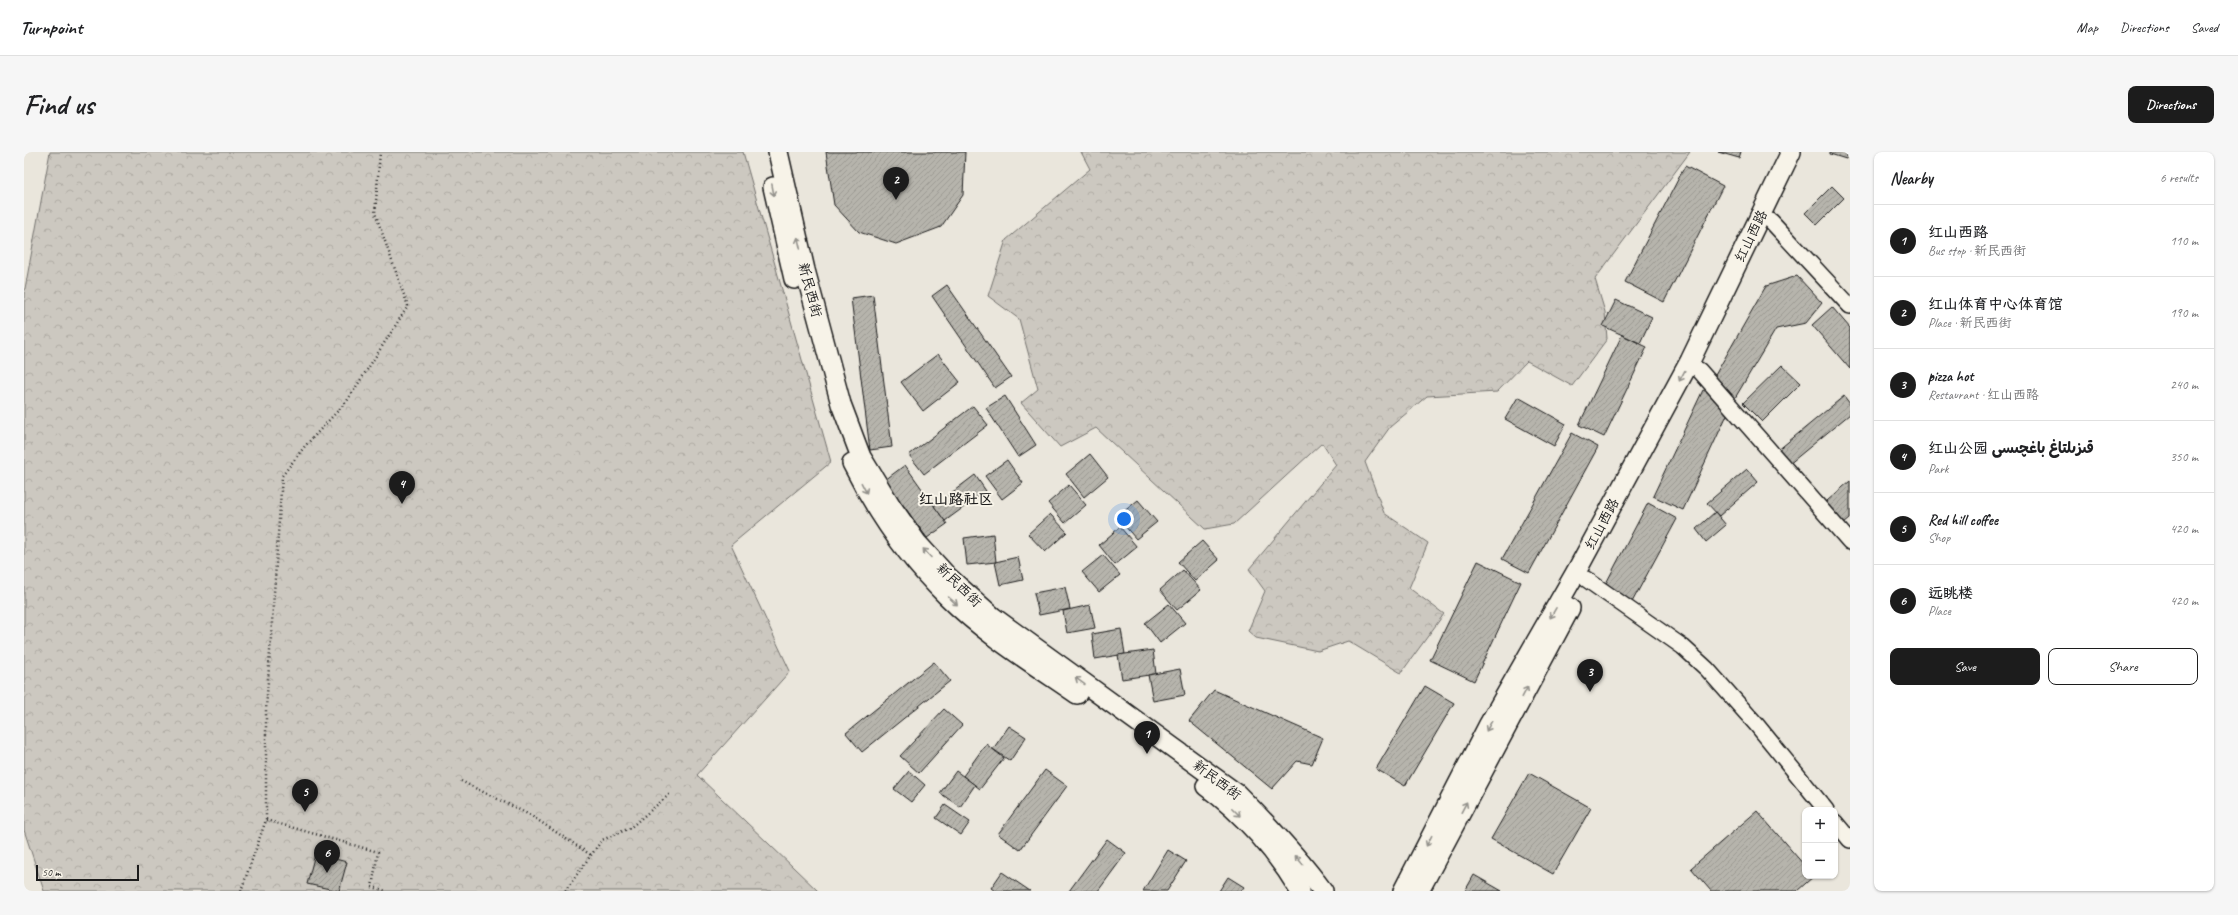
<!DOCTYPE html>
<meta charset="utf-8">
<style>
:root{--surface:#fff;--page:#f6f6f6;--text:#202124;--muted:#757577;--line:#e0e0e0;--accent:#1c1c1c}
body{margin:0;font-family:Caveat,"Playpen Sans Arabic","LXGW WenKai TC",sans-serif;background:var(--page);color:var(--text)}
.controls{position:absolute;right:12px;bottom:12px;display:grid;overflow:hidden;border-radius:8px;box-shadow:0 1px 3px #0004}
.controls button{width:36px;height:36px;display:grid;place-items:center;padding:0;border:0;border-bottom:1px solid var(--line);background:var(--surface);color:var(--text);font:20px sans-serif}
.scale{position:absolute;left:12px;bottom:10px;width:103px;box-sizing:border-box;padding-left:4px;border:2px solid #1c1c1c;border-top:0;font-size:11px;line-height:14px;white-space:nowrap;color:#1c1c1c;-webkit-text-stroke:3px #f7f3e8;paint-order:stroke}
.you{position:absolute;left:1100px;top:367px;width:14px;height:14px;margin:-10px;border:3px solid #fff;border-radius:50%;background:#1a73e8;box-shadow:0 0 0 6px #1a73e833}
.badge{display:grid;place-items:center;width:26px;height:26px;border-radius:50%;background:var(--accent);color:#fff;font-size:13px;font-weight:700}
.pin{position:absolute;translate:-50% -33px;filter:drop-shadow(0 1px 2px #0008)}
.pin::after{content:'';position:absolute;top:21px;width:14px;height:12px;background:inherit;clip-path:polygon(0 0,100% 0,50% 100%)}
.list{margin:0;padding:0;list-style:none}
h2{display:flex;justify-content:space-between;align-items:center;height:52px;margin:0;padding:0 16px;font-size:17px}
h2 small{font-size:13px;font-weight:400;color:var(--muted)}
.list li{display:grid;grid-template-columns:26px 1fr auto;gap:12px;align-items:center;box-sizing:border-box;height:72px;padding:0 16px;border-top:1px solid var(--line)}
.list b{display:block;font-size:15px;white-space:nowrap}
.list p{margin:0;font-size:13px;white-space:nowrap;color:var(--muted)}
.list em{font-size:13px;font-style:normal;color:var(--muted)}
.actions{display:flex;gap:8px;padding:12px 16px}
.actions a{flex:1;padding:9px 0;border:1px solid var(--accent);border-radius:8px;text-align:center;font-size:14px;color:var(--accent)}
.actions .main{background:var(--accent);color:#fff}
.map{position:relative;flex:none;width:1826px;height:739px;overflow:hidden;border-radius:8px}
header{display:flex;align-items:center;gap:24px;box-sizing:border-box;height:56px;padding:0 20px;background:var(--surface);border-bottom:1px solid var(--line)}
header strong{font-size:19px}
nav{display:flex;gap:22px;margin-inline-start:auto;font-size:14px}
.intro{display:flex;align-items:center;justify-content:space-between;box-sizing:border-box;height:96px;padding:0 24px}
h1{margin:0;font-size:28px}
.button{padding:10px 18px;border-radius:8px;background:var(--accent);color:#fff;font-size:14px;font-weight:700}
main{display:flex;gap:24px;padding:0 24px}
aside{flex:1;background:var(--surface);border-radius:8px;box-shadow:0 1px 3px #0004}
.map>svg:first-child{display:block}
</style>
<header>
<strong>Turnpoint</strong>
<nav><a>Map</a><a>Directions</a><a>Saved</a></nav>
</header>
<div class="intro"><h1>Find us</h1><a class="button">Directions</a></div>
<main>
<div class="map">
<svg width="1826" height="739" viewBox="0 0 1826 739">
<defs>
<pattern id="forest-crowns" width="20" height="18" patternUnits="userSpaceOnUse"><rect width="20" height="18" fill="#ccc8c0"/><path d="M2 6a3 3 0 1 1 6 0M12 15a3 3 0 1 1 6 0" fill="none" stroke="#afaba4"/></pattern>
<pattern id="building-hatch" width="6" height="6" patternUnits="userSpaceOnUse"><rect width="6" height="6" fill="#b6b4ac"/><path d="M-1 1l2-2M0 6l6-6M5 7l2-2" fill="none" stroke="#9c9a93"/></pattern>
</defs>
<rect width="100%" height="100%" fill="#eae6dc"/>
<filter id="ink" filterUnits="userSpaceOnUse"><feTurbulence type="fractalNoise" baseFrequency=".025" numOctaves="2"/><feDisplacementMap in="SourceGraphic" scale="8" xChannelSelector="R" yChannelSelector="G"/><feConvolveMatrix kernelMatrix="1 2 1 2 8 2 1 2 1" color-interpolation-filters="sRGB"/></filter>
<g filter="url(#ink)">
<g fill="url(#forest-crowns)" stroke="#74726e">
<path d="M26,0H719L807,310L707,393L766,519L673,623L794,739H20L0,678V142Z"/>
<path d="M1057,0H1666L1571,127L1581,160L1583,187L1548,234L1503,209L1473,240L1403,244L1366,275L1341,310L1360,361L1404,391L1385,436L1420,462L1377,521L1324,489L1294,499L1232,486L1224,479L1241,439L1225,417L1312,313L1298,291L1210,372L1181,377L1072,276L1036,295L997,251L1014,237L995,167L964,144L982,88L1066,17Z"/>
</g>
<g fill="url(#building-hatch)" stroke="#1c1c1c">
<path d="M802,0H941L939,43L917,75L872,92L835,80L810,53Z"/>
<path d="M1694,0H1717L1715,6Z"/>
<path d="M1806,0H1824L1822,7L1806,2Z"/>
<path d="M1661,14L1699,34L1640,150L1601,130Z"/>
<path d="M1808,34L1820,46L1793,73L1781,61Z"/>
<path d="M1773,124L1798,151L1782,171L1752,177L1711,246L1686,232L1742,134Z"/>
<path d="M923,133L987,225L971,236L908,144Z"/>
<path d="M849,143L868,295L846,298L827,146Z"/>
<path d="M1592,148L1628,165L1616,191L1579,174Z"/>
<path d="M1808,155L1826,176V217L1788,173Z"/>
<path d="M1598,183L1623,195L1580,285L1555,273Z"/>
<path d="M914,202L936,230L899,259L877,230Z"/>
<path d="M1758,213L1777,231L1738,270L1719,251Z"/>
<path d="M1679,238L1708,252L1659,358L1629,344Z"/>
<path d="M981,244L1012,293L994,305L962,256Z"/>
<path d="M1820,244L1826,252V262L1764,313L1753,299Z"/>
<path d="M1494,245L1542,272L1530,294L1481,267Z"/>
<path d="M949,254L964,273L900,322L885,303Z"/>
<path d="M1548,281L1574,295L1505,421L1478,407Z"/>
<path d="M1066,302L1084,325L1060,345L1042,322Z"/>
<path d="M983,308L999,331L978,347L961,324Z"/>
<path d="M881,313L923,372L903,386L861,328Z"/>
<path d="M1723,317L1734,330L1695,364L1683,351Z"/>
<path d="M951,323L962,339L921,369L910,354Z"/>
<path d="M1826,329V367L1814,377L1796,355Z"/>
<path d="M1045,333L1062,353L1041,371L1024,351Z"/>
<path d="M1114,348L1133,370L1112,387L1093,365Z"/>
<path d="M1624,351L1653,367L1607,452L1579,437Z"/>
<path d="M1691,360L1702,373L1682,390L1672,377Z"/>
<path d="M1026,362L1043,380L1021,400L1004,382Z"/>
<path d="M1096,375L1113,395L1091,413L1075,393Z"/>
<path d="M969,382L972,410L943,413L940,386Z"/>
<path d="M1178,389L1195,408L1171,429L1154,410Z"/>
<path d="M1079,403L1096,423L1075,440L1058,420Z"/>
<path d="M994,405L999,428L976,433L971,410Z"/>
<path d="M1454,409L1497,430L1450,529L1406,508Z"/>
<path d="M1159,418L1177,438L1153,458L1136,438Z"/>
<path d="M1041,435L1046,457L1015,463L1010,441Z"/>
<path d="M1145,452L1161,471L1136,491L1121,471Z"/>
<path d="M1066,453L1071,476L1043,481L1039,459Z"/>
<path d="M1097,477L1101,502L1071,507L1068,482Z"/>
<path d="M1129,498L1132,522L1098,527L1094,503Z"/>
<path d="M910,510L926,529L838,600L822,581Z"/>
<path d="M1156,517L1161,543L1129,549L1124,523Z"/>
<path d="M1401,534L1430,551L1381,634L1352,617Z"/>
<path d="M1190,538L1299,586L1288,612L1273,609L1248,637L1165,569Z"/>
<path d="M920,557L938,573L895,621L876,604Z"/>
<path d="M985,574L1002,585L986,609L969,597Z"/>
<path d="M962,592L980,606L956,637L939,624Z"/>
<path d="M1021,618L1043,634L996,698L974,682Z"/>
<path d="M885,619L901,633L887,650L870,637Z"/>
<path d="M932,619L951,633L936,655L916,641Z"/>
<path d="M1505,621L1567,656L1529,722L1467,687Z"/>
<path d="M921,653L946,670L937,683L912,666Z"/>
<path d="M1733,659L1781,714V724H1790L1773,739H1687L1667,716Z"/>
<path d="M1083,687L1102,701L1074,739H1045Z"/>
<path d="M1144,698L1162,709L1143,739H1119Z"/>
<path d="M291,702L323,710L315,739L283,732Z"/>
<path d="M978,720L1006,739H971L967,736Z"/>
<path d="M1450,723L1478,739H1441Z"/>
<path d="M1204,725L1220,735L1217,739H1195Z"/>
</g>
<g fill="none" stroke-linecap="round" stroke-linejoin="round">
<defs>
<g id="minor">
<path d="M1747,69L1826,154"/>
<path d="M1675,218L1826,390"/>
<path d="M1562,427L1659,495L1683,517L1732,572L1802,658"/>
<path d="M1811,670L1826,688"/>
</g>
<g id="major">
<path d="M754,0L781,118L817,252L837,305L867,354L893,391L923,424L969,465L1213,642C1244,673 1273,704 1299,739"/>
<path d="M749,35L770,127"/>
<path d="M828,311C852,359 884,406 923,444C961,482 1008,511 1053,542"/>
<path d="M1182,634C1219,661 1253,700 1276,739"/>
<path d="M1379,739L1464,574L1552,420L1666,209L1767,0"/>
<path d="M1395,739L1546,456"/>
</g>
</defs>
<use href="#minor" stroke="#1c1c1c" stroke-width="18"/>
<use href="#major" stroke="#1c1c1c" stroke-width="22"/>
<g stroke="#1c1c1c" stroke-width="2.5" stroke-dasharray="1 3" stroke-linecap="butt">
<path d="M437,629L506,663L567,703"/>
<path d="M242,668L354,700L348,735L363,739"/>
<path d="M217,739L242,668V558L258,324L281,294L323,249L384,154L351,61L356,0"/>
<path d="M541,739L578,688L606,676L647,641"/>
</g>
<use href="#minor" stroke="#f7f3e8" stroke-width="15"/>
<use href="#major" stroke="#f7f3e8" stroke-width="19"/>
</g>
<defs><path id="oneway-shaft" d="M-6 0H5M1.5-3L5.5 0L1.5 3" fill="none" stroke-width="1.6" stroke-linecap="round" stroke-linejoin="round"/></defs>
<g stroke="#94928c">
<use href="#oneway-shaft" transform="translate(749 38) rotate(79)"/>
<use href="#oneway-shaft" transform="translate(775 91) rotate(-103)"/>
<use href="#oneway-shaft" transform="translate(1658 224) rotate(118)"/>
<use href="#oneway-shaft" transform="translate(840 336) rotate(63)"/>
<use href="#oneway-shaft" transform="translate(903 401) rotate(-132)"/>
<use href="#oneway-shaft" transform="translate(929 449) rotate(41)"/>
<use href="#oneway-shaft" transform="translate(1529 461) rotate(120)"/>
<use href="#oneway-shaft" transform="translate(1056 529) rotate(-144)"/>
<use href="#oneway-shaft" transform="translate(1501 540) rotate(-62)"/>
<use href="#oneway-shaft" transform="translate(1465 574) rotate(119)"/>
<use href="#oneway-shaft" transform="translate(1440 655) rotate(-62)"/>
<use href="#oneway-shaft" transform="translate(1212 660) rotate(45)"/>
<use href="#oneway-shaft" transform="translate(1405 689) rotate(117)"/>
<use href="#oneway-shaft" transform="translate(1275 708) rotate(-131)"/>
</g>
</g>
<g text-anchor="middle" dominant-baseline="central" stroke-width="4" stroke-linejoin="round" paint-order="stroke">
<g font-size="14" fill="#1c1c1c" stroke="#f7f3e8">
<text transform="translate(1727 84) rotate(-64)">红山西路</text>
<text transform="translate(786 138) rotate(75)">新民西街</text>
<text transform="translate(1578 372) rotate(-62)">红山西路</text>
<text transform="translate(935 433) rotate(44)">新民西街</text>
<text transform="translate(1193 628) rotate(37)">新民西街</text>
</g>
<g font-size="15" font-weight="bold" fill="#1c1c1c" stroke="#f7f3e8">
<text x="932" y="347">红山路社区</text>
</g>
</g>
</svg>
<div class="controls">
<button>+</button>
<button>−</button>
</div>
<div class="scale">50 m</div>
<div class="you"></div>
<div class="pin badge" style="left:1123px;top:602px">1</div>
<div class="pin badge" style="left:872px;top:48px">2</div>
<div class="pin badge" style="left:1566px;top:540px">3</div>
<div class="pin badge" style="left:378px;top:352px">4</div>
<div class="pin badge" style="left:281px;top:660px">5</div>
<div class="pin badge" style="left:303px;top:721px">6</div>
</div>
<aside>
<h2>Nearby<small>6 results</small></h2>
<ul class="list">
<li><span class="badge">1</span><div><b>红山西路</b><p>Bus stop · 新民西街</p></div><em>110 m</em></li>
<li><span class="badge">2</span><div><b>红山体育中心体育馆</b><p>Place · 新民西街</p></div><em>190 m</em></li>
<li><span class="badge">3</span><div><b>pizza hot</b><p>Restaurant · 红山西路</p></div><em>240 m</em></li>
<li><span class="badge">4</span><div><b>红山公园 قىزىلتاغ باغچىسى</b><p>Park</p></div><em>350 m</em></li>
<li><span class="badge">5</span><div><b>Red hill coffee</b><p>Shop</p></div><em>420 m</em></li>
<li><span class="badge">6</span><div><b>远眺楼</b><p>Place</p></div><em>420 m</em></li>
</ul>
<div class="actions"><a class="main">Save</a><a>Share</a></div>
</aside>
</main>
